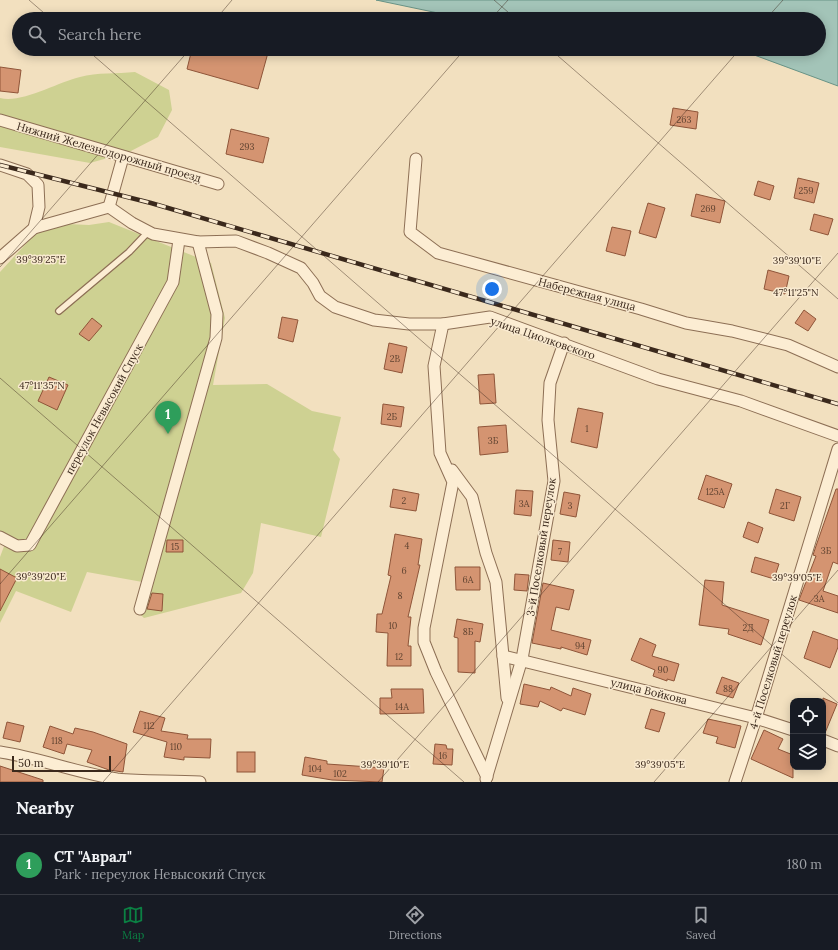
<!DOCTYPE html>
<meta charset="utf-8">
<style>
:root{--surface:#171b24;--page:#20242c;--text:#f1f3f6;--muted:#9ea1a6;--line:#363941;--accent:#0b8043}
body{margin:0;font-family:Lora,serif;background:var(--page);color:var(--text)}
.controls{position:absolute;right:12px;bottom:12px;display:grid;overflow:hidden;border-radius:8px;box-shadow:0 2px 10px #0003}
.controls button{width:36px;height:36px;display:grid;place-items:center;padding:0;border:0;border-bottom:1px solid var(--line);background:var(--surface);color:var(--text);font:20px sans-serif}
.scale{position:absolute;left:12px;bottom:10px;width:99px;box-sizing:border-box;padding-left:4px;border:2px solid #3b291c;border-top:0;font-size:11px;line-height:14px;white-space:nowrap;color:#3b291c;-webkit-text-stroke:3px #f9ead0;paint-order:stroke}
.you{position:absolute;left:492px;top:289px;width:14px;height:14px;margin:-10px;border:3px solid #fff;border-radius:50%;background:#1a73e8;box-shadow:0 0 0 6px #1a73e833}
.badge{display:grid;place-items:center;width:26px;height:26px;border-radius:50%;background:var(--accent);color:#fff;font-size:13px;font-weight:700}
.pin{position:absolute;translate:-50% -33px;filter:drop-shadow(0 1px 2px #0008)}
.pin::after{content:'';position:absolute;top:21px;width:14px;height:12px;background:inherit;clip-path:polygon(0 0,100% 0,50% 100%)}
.list{margin:0;padding:0;list-style:none}
h2{display:flex;justify-content:space-between;align-items:center;height:52px;margin:0;padding:0 16px;font-size:17px}
h2 small{font-size:13px;font-weight:400;color:var(--muted)}
.list li{display:grid;grid-template-columns:26px 1fr auto;gap:12px;align-items:center;box-sizing:border-box;height:60px;padding:0 16px;border-top:1px solid var(--line)}
.list b{display:block;font-size:15px;white-space:nowrap}
.list p{margin:0;font-size:13px;white-space:nowrap;color:var(--muted)}
.list em{font-size:13px;font-style:normal;color:var(--muted)}
.icon{flex:none;width:22px;height:22px;fill:none;stroke:currentColor;stroke-width:2;stroke-linecap:round;stroke-linejoin:round}
.map{position:relative;flex:none;width:838px;height:782px;overflow:hidden}
.search{position:absolute;background:var(--surface);box-shadow:0 2px 10px #0003;left:12px;right:12px;top:12px;height:44px;display:flex;align-items:center;gap:10px;box-sizing:border-box;padding:0 14px;border-radius:22px;color:var(--muted);font-size:15px}
.sheet{height:112px;background:var(--surface)}
nav{display:flex;justify-content:space-around;align-items:center;box-sizing:border-box;height:56px;border-top:1px solid var(--line);background:var(--surface);font-size:11px;color:var(--muted)}
nav a{display:grid;justify-items:center;gap:2px}
nav .on{color:var(--accent)}
.map>svg:first-child{display:block}
</style>
<div class="map">
<svg width="838" height="782" viewBox="0 0 838 782">
<rect width="100%" height="100%" fill="#f2e0bf"/>
<g fill="#ced192">
<path d="M135,72L169,90L172,110L158,137L129,152L90,163L0,147V98C21,104 58,82 80,77C97,72 117,74 135,72Z"/>
<path d="M109,222L211,263L225,318L213,385L267,384L312,411L341,417L333,450L340,459L321,537L261,523L253,573L241,593L144,618L141,615L148,583L87,572L71,612L16,591L0,623V557L6,541L0,538V272L45,223L89,225Z"/>
</g>
<path fill="#a3c4b8" stroke="#699386" d="M376,0H838V86L738,49H819V19H481L438,13Z"/>
<g fill="#d49471" stroke="#8f5539">
<path d="M192,49H269L258,89L187,69Z"/>
<path d="M0,67L21,70L18,93L0,91Z"/>
<path d="M673,108L698,112L696,129L670,125Z"/>
<path d="M231,129L269,138L263,163L226,154Z"/>
<path d="M798,178L819,183L814,203L794,198Z"/>
<path d="M758,181L774,186L770,200L754,195Z"/>
<path d="M696,194L725,201L720,223L691,216Z"/>
<path d="M648,203L665,208L656,238L639,233Z"/>
<path d="M814,214L833,219L828,235L810,230Z"/>
<path d="M612,227L631,231L625,256L606,251Z"/>
<path d="M768,270L789,276L785,294L764,289Z"/>
<path d="M804,310L816,319L808,331L795,323Z"/>
<path d="M282,317L298,320L293,342L278,338Z"/>
<path d="M92,318L102,326L89,341L79,334Z"/>
<path d="M389,343L407,347L402,373L384,369Z"/>
<path d="M494,374L496,403L480,404L478,375Z"/>
<path d="M49,377L68,385L57,410L38,401Z"/>
<path d="M383,404L404,407L401,427L381,424Z"/>
<path d="M578,408L603,413L597,448L571,442Z"/>
<path d="M506,425L508,452L480,455L478,427Z"/>
<path d="M706,475L732,484L724,508L698,499Z"/>
<path d="M393,489L419,494L416,511L390,507Z"/>
<path d="M776,489L801,497L794,521L769,513Z"/>
<path d="M836,489H838V564L833,562L823,591L838,596V613L799,600L816,556L813,555L816,546Z"/>
<path d="M516,490L533,491L531,516L514,514Z"/>
<path d="M564,492L580,495L576,517L560,514Z"/>
<path d="M748,522L763,528L758,543L743,537Z"/>
<path d="M395,534L422,539L418,565H420L408,617H411L408,646H411V666H387L388,633L376,632L377,614H382L391,576L388,575Z"/>
<path d="M167,540H183V552H166Z"/>
<path d="M553,540L570,542L568,562L551,560Z"/>
<path d="M755,557L779,564L774,579L751,572Z"/>
<path d="M455,567H480V590H456Z"/>
<path d="M0,569L17,578L0,611Z"/>
<path d="M515,574L529,575L527,591L514,590Z"/>
<path d="M705,580L724,582L722,605L769,620L761,645L728,634L729,629L699,625Z"/>
<path d="M543,583L574,590L569,610L556,607L551,630L591,640L587,655L561,647V649L532,643Z"/>
<path d="M152,593L163,594L162,611L147,609Z"/>
<path d="M457,619L483,624L480,642L475,641V673L458,672V638L454,637Z"/>
<path d="M813,631L838,640V647L830,668L804,658Z"/>
<path d="M640,638L656,645L652,656L679,664L674,681L667,679V681L653,676L655,670L631,660Z"/>
<path d="M722,677L739,683L733,698L716,693Z"/>
<path d="M524,684L550,690L551,687L571,696L573,688L591,694L585,715L563,708L561,711L540,701L538,707L520,704Z"/>
<path d="M391,689H423L424,713L380,714V698H392Z"/>
<path d="M823,698L837,704L825,733H823Z"/>
<path d="M651,709L665,713L659,732L645,728Z"/>
<path d="M140,711L165,718L161,731L188,735L187,739H211L210,758L184,757V760L164,757L167,742L133,732Z"/>
<path d="M708,719L741,726L735,748L716,743L718,737L703,733Z"/>
<path d="M7,722L24,726L20,742L3,738Z"/>
<path d="M50,726L73,734L75,728L93,732L127,744L123,772L109,770L87,762L92,750L67,744L64,754L43,747Z"/>
<path d="M764,730L783,739L778,749L793,755V778L751,759Z"/>
<path d="M435,744L446,745L447,749H453L452,765L433,764Z"/>
<rect x="237" y="752" width="18" height="20"/>
<path d="M305,757L327,761V764L384,768L382,782L332,780L302,775Z"/>
<path d="M0,766L43,780V782H0Z"/>
</g>
<g fill="none" stroke-linecap="round" stroke-linejoin="round">
<defs>
<path id="lane" d="M59,311L129,252L148,232"/>
<g id="street">
<path d="M0,120L218,184"/>
<path d="M416,159L410,232L438,253L641,309L686,323L732,331L788,345L838,367"/>
<path d="M0,165L27,174L38,185L39,207L34,228"/>
<path d="M109,207L123,157"/>
<path d="M0,258L34,228L109,207L132,223L153,234L198,242L236,241L268,253L301,268L313,283L320,296L335,307L374,320L409,324H443L490,317L658,379L741,401L838,436"/>
<path d="M443,324L434,366L440,453L453,482L424,628V642L436,672L487,777"/>
<path d="M452,470L472,497L486,553L496,582L507,698"/>
<path d="M0,537L17,546L30,545L173,282L179,240"/>
<path d="M140,609L216,338L217,314L198,242"/>
<path d="M503,656L756,718L793,730"/>
<path d="M823,740L838,746"/>
<path d="M0,752C40,758 77,773 117,779C144,782 173,780 200,782"/>
<path d="M486,779L522,659L554,481L548,420L550,383L564,343"/>
<path d="M735,782L756,718L838,449"/>
</g>
</defs>
<use href="#lane" stroke="#8d6f55" stroke-width="8"/>
<use href="#street" stroke="#8d6f55" stroke-width="13"/>
<use href="#lane" stroke="#fcedd3" stroke-width="5.5"/>
<use href="#street" stroke="#fcedd3" stroke-width="11"/>
<defs>
<path id="rail" d="M0,165L151,203L838,404"/>
</defs>
<use href="#rail" stroke="#3b291c" stroke-width="4.5"/>
<use href="#rail" stroke="#f9ead0" stroke-width="3" stroke-dasharray="9" stroke-linecap="butt"/>
</g>
<path fill="none" stroke="#3b291c" stroke-width="1" stroke-opacity="0.45" d="M29,0L51,19M494,0L516,19M216,19L232,0M491,19L508,0M766,19L783,0M86,49L838,703M550,49L838,299M0,267L190,49M0,378L464,782M0,584L465,49M103,782L740,49M378,782L838,253M654,782L838,570"/>
<g text-anchor="middle" dominant-baseline="central" stroke-width="3" stroke-linejoin="round" paint-order="stroke">
<g font-size="9" fill="#614431">
<text x="684" y="119">263</text>
<text x="247" y="146">293</text>
<text x="806" y="190">259</text>
<text x="708" y="208">269</text>
<text x="395" y="358">2В</text>
<text x="392" y="416">2Б</text>
<text x="587" y="428">1</text>
<text x="493" y="440">3Б</text>
<text x="715" y="491">125А</text>
<text x="404" y="500">2</text>
<text x="524" y="503">3А</text>
<text x="570" y="505">3</text>
<text x="785" y="505">2Г</text>
<text x="407" y="545">4</text>
<text x="175" y="546">15</text>
<text x="826" y="550">3Б</text>
<text x="560" y="551">7</text>
<text x="404" y="570">6</text>
<text x="468" y="579">6А</text>
<text x="400" y="595">8</text>
<text x="819" y="598">3А</text>
<text x="393" y="625">10</text>
<text x="748" y="627">2Д</text>
<text x="468" y="631">8Б</text>
<text x="580" y="645">94</text>
<text x="399" y="656">12</text>
<text x="663" y="669">90</text>
<text x="728" y="688">88</text>
<text x="402" y="706">14А</text>
<text x="149" y="725">112</text>
<text x="57" y="740">118</text>
<text x="176" y="746">110</text>
<text x="443" y="755">16</text>
<text x="315" y="768">104</text>
<text x="340" y="773">102</text>
</g>
<g font-size="11" fill="#3b291c" stroke="#f9ead0">
<text transform="translate(109 152) rotate(16)">Нижний Железнодорожный проезд</text>
<text transform="translate(587 294) rotate(15)">Набережная улица</text>
<text transform="translate(543 338) rotate(19)">улица Циолковского</text>
<text transform="translate(104 409) rotate(-61)">переулок Невысокий Спуск</text>
<text transform="translate(541 547) rotate(-81)">3-й Поселковый переулок</text>
<text transform="translate(773 662) rotate(-73)">4-й Поселковый переулок</text>
<text transform="translate(649 691) rotate(14)">улица Войкова</text>
</g>
</g>
<g font-size="10" text-anchor="middle" fill="#3b291c" stroke="#f9ead0" stroke-width="3" stroke-linejoin="round" paint-order="stroke">
<text x="41" y="263">39°39'25"E</text>
<text x="797" y="264">39°39'10"E</text>
<text x="796" y="296">47°11'25"N</text>
<text x="42" y="389">47°11'35"N</text>
<text x="41" y="580">39°39'20"E</text>
<text x="797" y="581">39°39'05"E</text>
<text x="385" y="768">39°39'10"E</text>
<text x="660" y="768">39°39'05"E</text>
</g>
</svg>
<div class="controls">
<button><svg class="icon" aria-label="locate" viewBox="0 0 24 24"><circle cx="12" cy="12" r="6"/><path d="M12 2v4M12 18v4M2 12h4M18 12h4"/></svg></button>
<button><svg class="icon" aria-label="layers" viewBox="0 0 24 24"><path d="M12 4l9 5-9 5-9-5zM3 14l9 5 9-5"/></svg></button>
</div>
<div class="scale">50 m</div>
<div class="you"></div>
<div class="pin badge" style="left:168px;top:434px;background:#2e9e5b">1</div>
<div class="search"><svg class="icon" aria-label="search" viewBox="0 0 24 24"><circle cx="10" cy="10" r="6"/><path d="M15 15l6 6"/></svg>Search here</div>
</div>
<section class="sheet">
<h2>Nearby<small></small></h2>
<ul class="list">
<li><span class="badge" style="background:#2e9e5b">1</span><div><b>СТ &quot;Аврал&quot;</b><p>Park · переулок Невысокий Спуск</p></div><em>180 m</em></li>
</ul>
</section>
<nav>
<a class="on"><svg class="icon" aria-label="map" viewBox="0 0 24 24"><path d="M3 6l6-2 6 2 6-2v14l-6 2-6-2-6 2zM9 4v14M15 6v14"/></svg>Map</a>
<a><svg class="icon" aria-label="directions" viewBox="0 0 24 24"><path d="M12 3l9 9-9 9-9-9zM9 14v-3h6M13 9l2 2-2 2"/></svg>Directions</a>
<a><svg class="icon" aria-label="saved" viewBox="0 0 24 24"><path d="M7 4h10v16l-5-4-5 4z"/></svg>Saved</a>
</nav>
